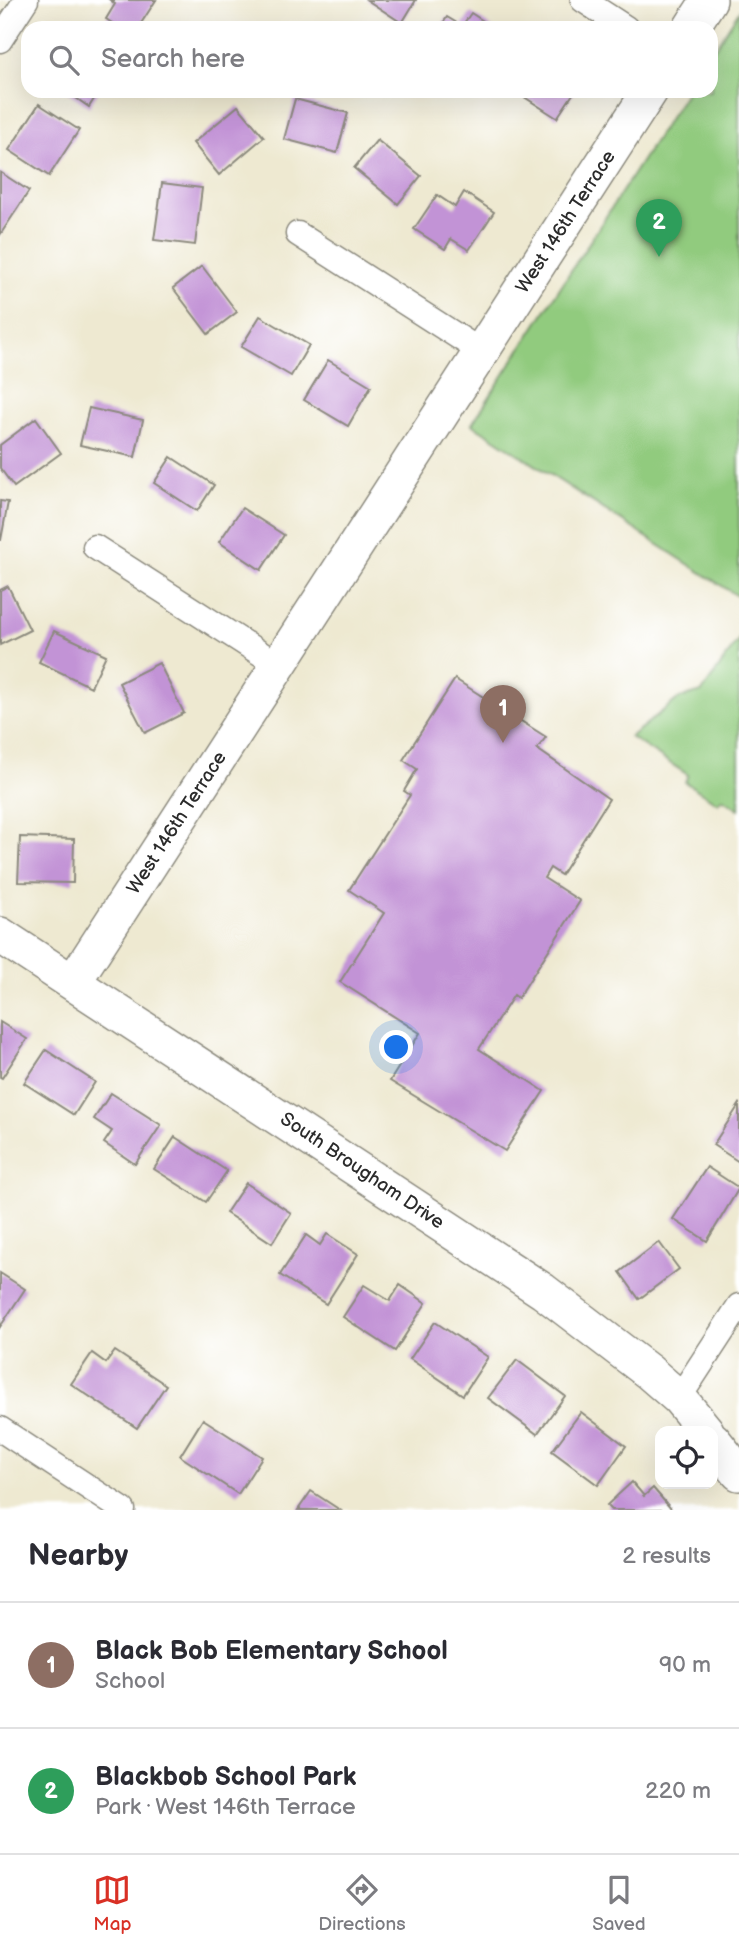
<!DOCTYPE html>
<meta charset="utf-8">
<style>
:root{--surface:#fff;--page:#f7f7f7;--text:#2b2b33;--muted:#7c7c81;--line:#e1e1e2;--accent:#d93025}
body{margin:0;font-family:"Balsamiq Sans",sans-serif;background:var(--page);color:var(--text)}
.controls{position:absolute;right:21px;bottom:21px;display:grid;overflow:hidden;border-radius:14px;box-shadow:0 7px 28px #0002}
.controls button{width:63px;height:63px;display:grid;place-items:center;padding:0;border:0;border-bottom:2px solid var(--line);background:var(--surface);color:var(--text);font:35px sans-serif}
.you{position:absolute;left:397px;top:1048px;width:24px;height:24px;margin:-18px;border:5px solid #fff;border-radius:50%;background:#1a73e8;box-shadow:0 0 0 10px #1a73e833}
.badge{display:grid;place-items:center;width:46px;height:46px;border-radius:50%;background:var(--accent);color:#fff;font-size:23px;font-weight:700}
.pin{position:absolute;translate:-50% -58px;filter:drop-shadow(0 2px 4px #0008)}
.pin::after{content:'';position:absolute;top:37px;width:24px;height:21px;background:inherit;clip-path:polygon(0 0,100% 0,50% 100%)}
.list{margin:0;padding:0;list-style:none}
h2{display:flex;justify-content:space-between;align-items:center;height:91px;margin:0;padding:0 28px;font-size:30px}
h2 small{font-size:23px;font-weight:400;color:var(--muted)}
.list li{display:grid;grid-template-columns:46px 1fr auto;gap:21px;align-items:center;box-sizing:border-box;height:126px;padding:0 28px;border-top:2px solid var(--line)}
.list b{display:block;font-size:26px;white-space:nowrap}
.list p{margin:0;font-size:23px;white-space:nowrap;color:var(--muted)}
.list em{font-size:23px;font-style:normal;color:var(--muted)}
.icon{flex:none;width:38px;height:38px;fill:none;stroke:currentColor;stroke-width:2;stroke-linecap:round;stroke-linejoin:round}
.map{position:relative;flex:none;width:739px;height:1510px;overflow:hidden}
.search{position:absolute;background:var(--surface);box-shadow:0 7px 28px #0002;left:21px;right:21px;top:21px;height:77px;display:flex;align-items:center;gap:18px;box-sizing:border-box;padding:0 24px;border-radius:21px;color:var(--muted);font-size:26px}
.sheet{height:343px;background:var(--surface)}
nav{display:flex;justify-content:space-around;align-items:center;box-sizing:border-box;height:98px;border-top:2px solid var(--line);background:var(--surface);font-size:19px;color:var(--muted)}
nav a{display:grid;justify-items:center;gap:4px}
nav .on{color:var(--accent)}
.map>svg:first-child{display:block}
</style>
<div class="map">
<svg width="739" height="1510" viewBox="0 0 739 1510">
<rect width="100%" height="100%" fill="#fff"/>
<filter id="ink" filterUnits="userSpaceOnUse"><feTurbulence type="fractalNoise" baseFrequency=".0143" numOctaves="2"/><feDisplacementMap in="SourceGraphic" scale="14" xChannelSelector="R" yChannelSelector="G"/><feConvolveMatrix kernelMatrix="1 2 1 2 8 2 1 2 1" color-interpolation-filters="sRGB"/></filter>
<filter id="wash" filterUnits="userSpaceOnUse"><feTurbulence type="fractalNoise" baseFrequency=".00686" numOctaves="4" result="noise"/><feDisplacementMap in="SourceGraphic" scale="28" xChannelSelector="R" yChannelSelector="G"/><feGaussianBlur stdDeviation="1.57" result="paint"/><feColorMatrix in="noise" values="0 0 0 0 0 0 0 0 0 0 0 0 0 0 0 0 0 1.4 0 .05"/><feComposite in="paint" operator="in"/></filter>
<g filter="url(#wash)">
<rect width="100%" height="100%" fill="#eee9d1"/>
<g fill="#91cb7e" stroke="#5e7b54" stroke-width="2">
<path d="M739,11V597L472,424L687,91H711V54Z"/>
<path d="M739,639V809L722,798L718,803L685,782L688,775L630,737L678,699L702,692Z"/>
</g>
<g id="blocks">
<g fill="#c293d6">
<path d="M110,0H156L138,28H120L106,19L115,4Z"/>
<path d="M367,0H416L402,23Z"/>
<path d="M471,13L494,28H440L447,17L462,26Z"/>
<path d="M66,91H99L89,107Z"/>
<path d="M515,91H575L557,118Z"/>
<path d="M295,99L348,113L337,153L284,139Z"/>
<path d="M39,104L79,130L49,176L9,150Z"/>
<path d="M238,106L264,137L219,175L193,143Z"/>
<path d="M377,140L421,176L398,204L354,168Z"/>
<path d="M0,172L29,191L0,235Z"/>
<path d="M162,183L202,188L195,245L154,240Z"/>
<path d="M464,192L494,212L469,250L451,239L445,249L414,229L437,195L455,207Z"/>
<path d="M202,266L237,312L208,334L173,288Z"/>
<path d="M260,316L309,345L291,376L241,347Z"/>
<path d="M328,360L371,386L348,426L304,400Z"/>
<path d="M89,408L143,420L135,457L80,445Z"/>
<path d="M36,418L61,453L14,487L0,468V445Z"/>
<path d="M171,457L214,485L197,511L154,483Z"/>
<path d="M0,501L8,502L1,540H0Z"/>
<path d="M242,508L284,535L261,570L219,542Z"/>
<path d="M8,586L30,630L0,645V590Z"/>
<path d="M54,631L106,655L91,687L39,662Z"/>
<path d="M159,663L184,713L145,733L119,683Z"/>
<path d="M455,679L546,737L537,749L609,799L561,875L550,868L544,878L580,901L518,998L514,995L479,1049L544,1091L505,1151L390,1081L420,1033L340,982L384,913L349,890L410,795L404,791L417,769L403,760Z"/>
<path d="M20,837L74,839L73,883L18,882Z"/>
<path d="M0,1022L27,1039L2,1078L0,1077Z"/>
<path d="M46,1050L95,1082L74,1115L24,1083Z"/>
<path d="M111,1093L161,1125L135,1164L104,1143L112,1131L94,1119Z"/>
<path d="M739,1105V1162L713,1145Z"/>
<path d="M175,1137L227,1171L206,1202L154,1169Z"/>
<path d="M707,1167L739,1188L707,1241L673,1219Z"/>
<path d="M246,1183L291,1213L272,1243L226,1213Z"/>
<path d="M327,1234L358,1254L326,1304L280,1275L306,1235L320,1245Z"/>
<path d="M659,1242L679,1269L639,1299L620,1272Z"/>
<path d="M0,1273L25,1289L0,1327Z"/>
<path d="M364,1285L390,1301L400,1285L426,1303L395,1351L343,1317Z"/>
<path d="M435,1322L488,1357L463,1395L410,1359Z"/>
<path d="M115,1351L166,1385L137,1428L71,1384L92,1353L106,1363Z"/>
<path d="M517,1360L565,1396L537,1434L488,1398Z"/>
<path d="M581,1412L626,1446L598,1485L552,1451Z"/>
<path d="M203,1419L262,1457L238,1494L180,1456Z"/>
<path d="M632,1482L644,1496L653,1488L672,1510H612L607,1505Z"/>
<path d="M311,1491L340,1510H298Z"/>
</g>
</g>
</g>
<g filter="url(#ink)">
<use href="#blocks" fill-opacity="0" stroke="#8c8a7e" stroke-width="2"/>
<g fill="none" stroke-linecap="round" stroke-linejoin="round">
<defs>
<g id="street">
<path d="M583,0L626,28"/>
<path d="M0,40L26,0"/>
<path d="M298,234L482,352"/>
<path d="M95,547L280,666"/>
<path d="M679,1398L739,1306"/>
<path d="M0,1429L123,1510"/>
</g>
<g id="secondary">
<path d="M691,28L709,0"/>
<path d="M0,935L543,1291L649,1372L679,1398L706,1431"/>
<path d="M74,981L650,91"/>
<path d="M713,1440L739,1473"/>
</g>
</defs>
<use href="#street" stroke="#8c8a7e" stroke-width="27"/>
<use href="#secondary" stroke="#8c8a7e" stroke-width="38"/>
<use href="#street" stroke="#fff" stroke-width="24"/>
<use href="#secondary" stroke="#fff" stroke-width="35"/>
</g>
</g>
<g text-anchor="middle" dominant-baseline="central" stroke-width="7" stroke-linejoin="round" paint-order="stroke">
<g font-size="19" fill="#2b2b2b" stroke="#fff">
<text transform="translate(566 222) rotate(-57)">West 146th Terrace</text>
<text transform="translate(177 823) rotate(-57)">West 146th Terrace</text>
<text transform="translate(362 1171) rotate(34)">South Brougham Drive</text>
</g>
</g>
</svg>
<div class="controls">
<button><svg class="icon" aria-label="locate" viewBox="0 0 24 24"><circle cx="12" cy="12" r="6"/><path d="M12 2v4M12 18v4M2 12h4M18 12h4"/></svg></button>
</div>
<div class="you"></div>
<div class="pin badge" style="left:503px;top:743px;background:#8d6e63">1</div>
<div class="pin badge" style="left:659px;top:257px;background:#2e9e5b">2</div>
<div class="search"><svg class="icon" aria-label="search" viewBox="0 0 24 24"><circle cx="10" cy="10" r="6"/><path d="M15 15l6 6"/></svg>Search here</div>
</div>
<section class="sheet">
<h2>Nearby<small>2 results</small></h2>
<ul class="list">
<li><span class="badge" style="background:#8d6e63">1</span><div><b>Black Bob Elementary School</b><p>School</p></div><em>90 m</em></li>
<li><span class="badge" style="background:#2e9e5b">2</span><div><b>Blackbob School Park</b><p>Park · West 146th Terrace</p></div><em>220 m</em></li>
</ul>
</section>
<nav>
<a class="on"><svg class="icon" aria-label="map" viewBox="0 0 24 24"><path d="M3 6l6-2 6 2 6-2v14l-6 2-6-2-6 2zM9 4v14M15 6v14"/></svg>Map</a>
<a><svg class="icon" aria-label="directions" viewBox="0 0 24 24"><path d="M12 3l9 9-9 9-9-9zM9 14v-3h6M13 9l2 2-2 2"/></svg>Directions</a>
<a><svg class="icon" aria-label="saved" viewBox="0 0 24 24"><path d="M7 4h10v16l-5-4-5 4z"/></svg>Saved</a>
</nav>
